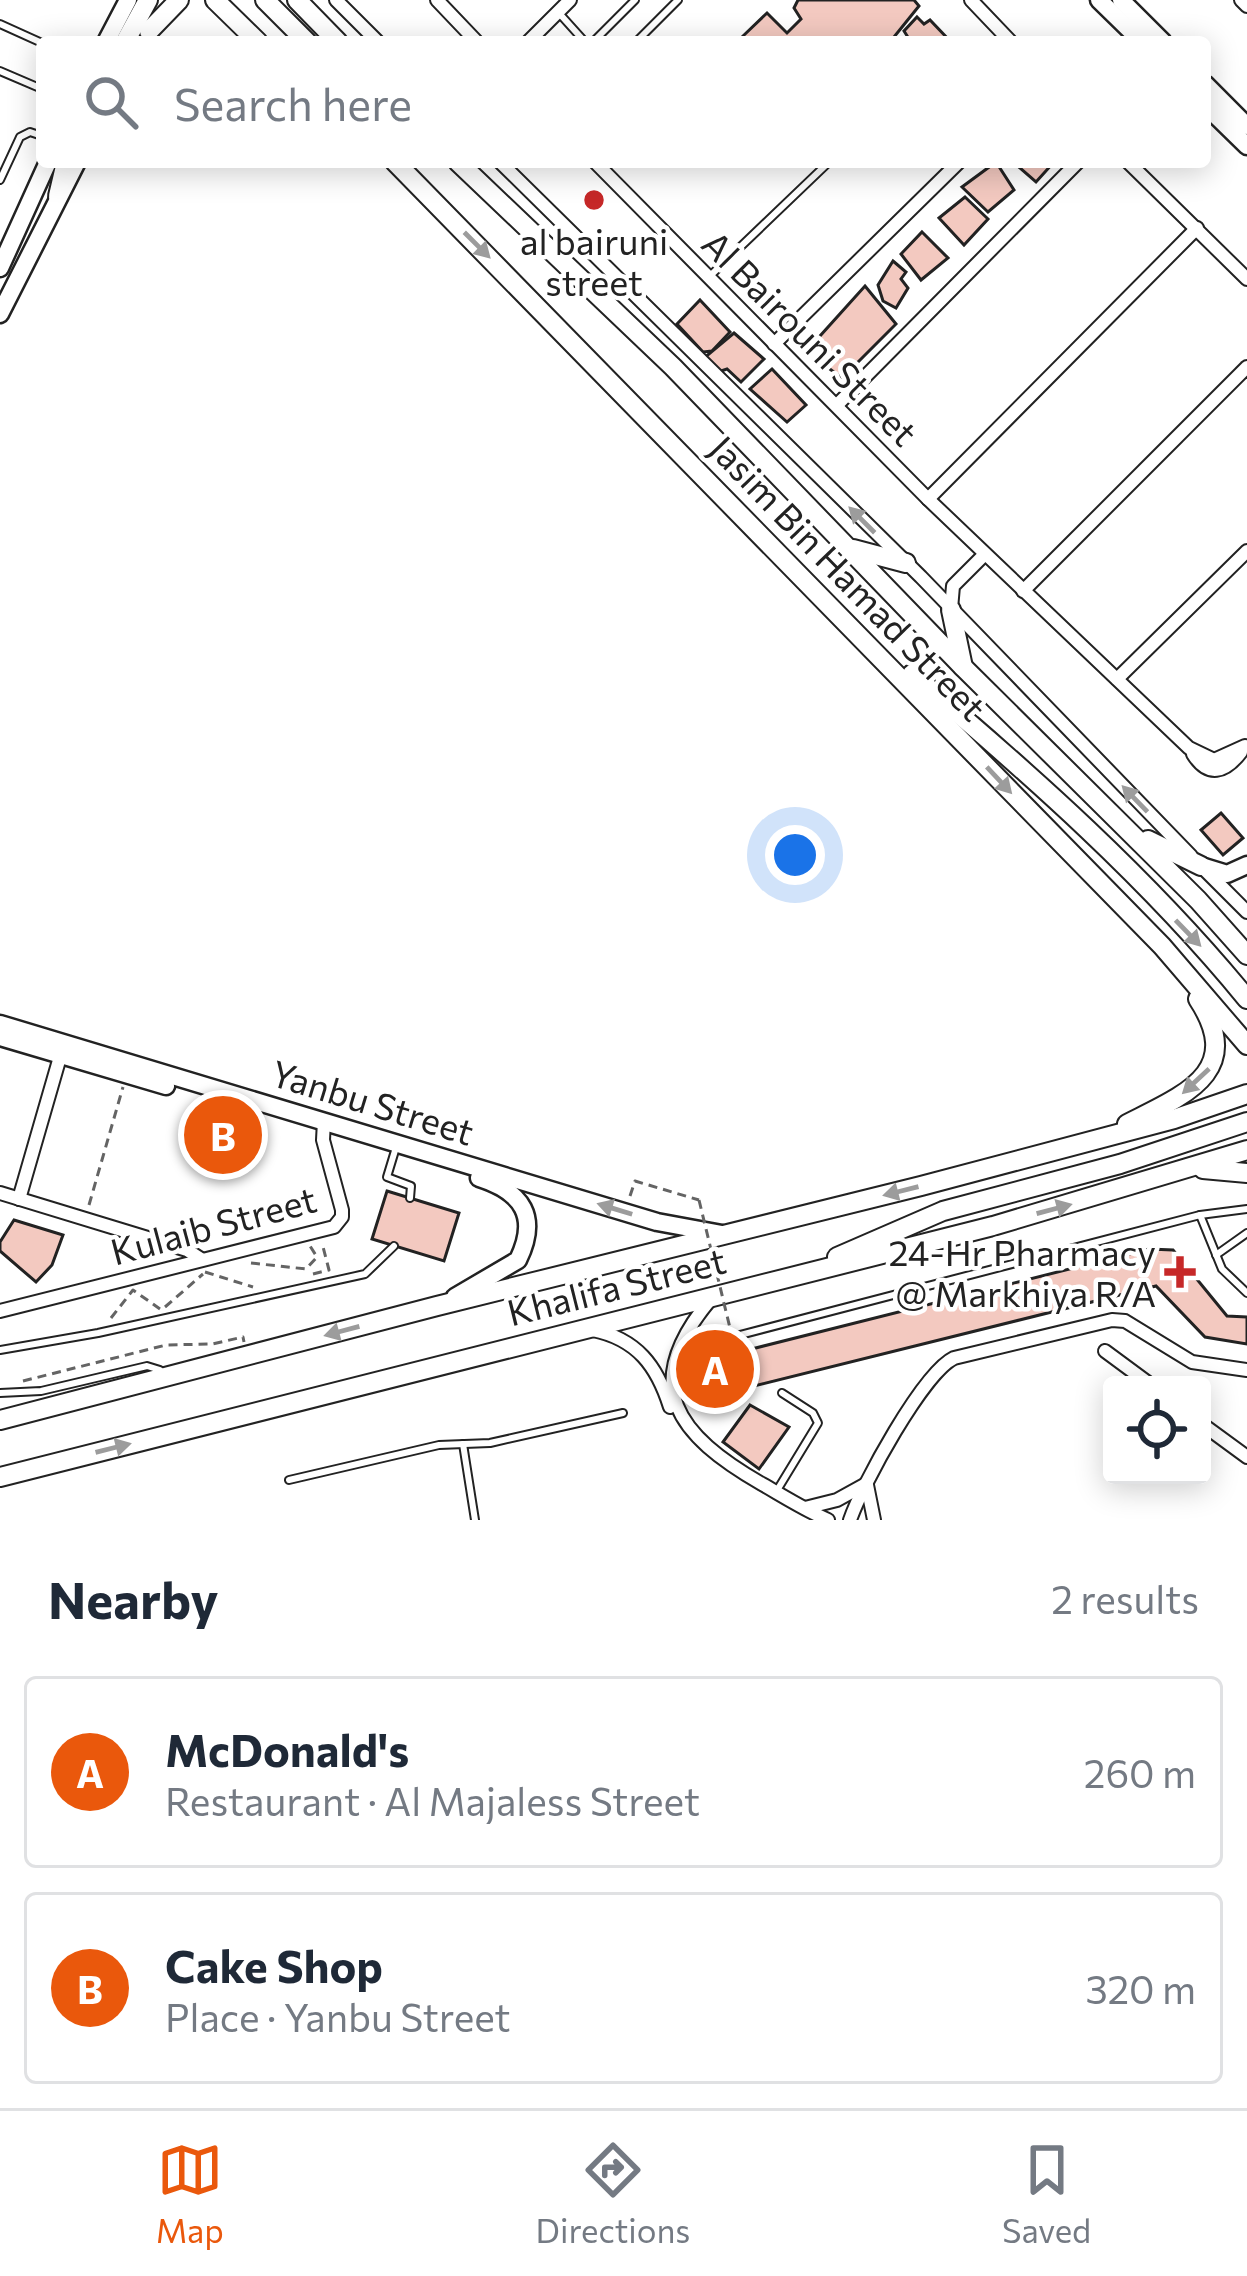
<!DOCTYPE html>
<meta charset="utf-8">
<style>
:root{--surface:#fff;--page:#f6f6f7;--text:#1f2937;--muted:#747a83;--line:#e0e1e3;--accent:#ea580c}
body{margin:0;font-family:Commissioner,sans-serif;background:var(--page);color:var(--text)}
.controls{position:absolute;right:36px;bottom:36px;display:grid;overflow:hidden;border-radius:12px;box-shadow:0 6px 30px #0003}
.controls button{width:108px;height:108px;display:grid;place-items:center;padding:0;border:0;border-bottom:3px solid var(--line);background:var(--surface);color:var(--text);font:60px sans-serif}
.you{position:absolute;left:795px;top:855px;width:42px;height:42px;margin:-30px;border:9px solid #fff;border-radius:50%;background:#1a73e8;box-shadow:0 0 0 18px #1a73e833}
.badge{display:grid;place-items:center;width:78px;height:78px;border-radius:50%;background:var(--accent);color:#fff;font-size:39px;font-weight:700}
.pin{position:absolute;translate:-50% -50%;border:6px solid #fff;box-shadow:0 3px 12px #0006}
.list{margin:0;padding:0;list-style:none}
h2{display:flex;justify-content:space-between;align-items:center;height:156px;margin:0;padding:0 48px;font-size:51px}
h2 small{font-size:39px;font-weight:400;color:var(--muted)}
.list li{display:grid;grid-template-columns:78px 1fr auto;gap:36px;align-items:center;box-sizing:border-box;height:192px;margin:0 24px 24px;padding:0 24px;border:3px solid var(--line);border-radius:12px}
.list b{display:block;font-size:45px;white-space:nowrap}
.list p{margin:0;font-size:39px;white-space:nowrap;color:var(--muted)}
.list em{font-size:39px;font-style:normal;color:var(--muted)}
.icon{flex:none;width:66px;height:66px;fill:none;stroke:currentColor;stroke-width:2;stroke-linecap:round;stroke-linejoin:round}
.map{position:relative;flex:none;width:1247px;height:1520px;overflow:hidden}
.search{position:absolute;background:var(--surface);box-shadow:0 6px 30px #0003;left:36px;right:36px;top:36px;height:132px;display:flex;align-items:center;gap:30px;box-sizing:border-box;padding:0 42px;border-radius:12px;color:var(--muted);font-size:45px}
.sheet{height:588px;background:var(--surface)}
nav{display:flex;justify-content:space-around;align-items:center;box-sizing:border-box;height:168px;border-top:3px solid var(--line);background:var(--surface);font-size:33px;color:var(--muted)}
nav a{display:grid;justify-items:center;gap:6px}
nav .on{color:var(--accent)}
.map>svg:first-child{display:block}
</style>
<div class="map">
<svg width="1247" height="1520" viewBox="0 0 1247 1520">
<rect width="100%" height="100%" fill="#fff"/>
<g fill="#f3c9c0" stroke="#222" stroke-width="3">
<path d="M798,0H914L919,6L890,42H748L743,36L767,13L787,33L801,19L794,8Z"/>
<path d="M917,17L924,24L930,20L951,42H911L904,31Z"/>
<path d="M996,162L1014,190L988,212L962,187Z"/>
<path d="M1013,162H1054L1036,182Z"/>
<path d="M965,197L988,219L964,245L939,218Z"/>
<path d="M922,232L948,258L921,280L901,254Z"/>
<path d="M893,261L906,272L901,279L908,288L896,308L883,301L878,285Z"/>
<path d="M865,286L896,324L842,378L823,364L811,346Z"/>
<path d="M700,300L730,332L712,351L703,352L677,324Z"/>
<path d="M734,333L764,359L741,382L727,369L718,372L704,358Z"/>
<path d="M772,369L806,405L787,422L750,389Z"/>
<path d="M1221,813L1243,838L1223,855L1201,830Z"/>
<path d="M387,1191L459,1213L444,1261L372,1239Z"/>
<path d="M14,1220L63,1235L52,1265L36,1282L0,1251V1242Z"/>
<path d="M1149,1249L1173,1250L1227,1316L1247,1317V1344L1205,1337L1156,1286L710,1397L704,1361Z"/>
<path d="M750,1405L789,1427L759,1469L723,1442Z"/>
</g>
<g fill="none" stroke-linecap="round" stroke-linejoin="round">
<defs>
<g id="lane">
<path d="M558,12L585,42"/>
<path d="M0,24L42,43"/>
<path d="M593,42L635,0"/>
<path d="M636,42L678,0"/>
<path d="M0,71L42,89"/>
<path d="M0,180L20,137L30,132L42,136"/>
<path d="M711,275L829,162"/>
<path d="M397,1144L387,1177L411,1186L410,1198"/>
<path d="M1200,1215L1222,1269L1247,1293"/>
<path d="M1216,1255L1247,1233"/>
<path d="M688,1330L698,1338L714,1340"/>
<path d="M0,1350L98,1333L365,1274L394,1246"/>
<path d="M678,1371L694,1353L717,1341L1200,1215L1247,1209"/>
<path d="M0,1393L41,1391L147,1366L160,1370"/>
<path d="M463,1444L475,1520"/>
<path d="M289,1480L439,1445L490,1443L623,1413"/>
<path d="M776,1492L818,1423L813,1413L782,1393"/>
</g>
<g id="street">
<path d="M336,0L378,42"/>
<path d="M437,0L477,42"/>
<path d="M971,0L1011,42"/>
<path d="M1241,0L1247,6"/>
<path d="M528,42L570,0"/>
<path d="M500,162L921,577L1191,856"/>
<path d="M595,162L928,499L1189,748L1214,760L1245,746"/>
<path d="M1128,162L1247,279"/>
<path d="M774,344L959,162"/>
<path d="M837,405L1078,162"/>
<path d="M928,499L1197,228"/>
<path d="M1023,591L1247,367"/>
<path d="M951,609L953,586L985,554"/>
<path d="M1117,679L1247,551"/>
<path d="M1193,754C1208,778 1225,773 1241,752"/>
<path d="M1205,870L1247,912"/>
<path d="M0,1193L187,1250L201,1259"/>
<path d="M19,1199L62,1050"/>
<path d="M710,1300C638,1386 677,1435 762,1484C783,1496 805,1510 828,1520"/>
<path d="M0,1311L334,1227L342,1217V1210L323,1140L324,1121"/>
<path d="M593,1330C637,1339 657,1366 670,1407"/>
<path d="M1105,1351L1151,1385"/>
<path d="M1202,1424L1247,1457"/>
<path d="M867,1485L874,1520"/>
<path d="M805,1508L837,1500L866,1484"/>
<path d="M850,1520C862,1485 923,1373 954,1358L1112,1320L1125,1321L1192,1362L1247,1370"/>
</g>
<g id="secondary">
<path d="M1099,0L1142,42"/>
<path d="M1121,0L1163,42"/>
<path d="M106,42L128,0"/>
<path d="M1205,84L1247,126"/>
<path d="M1205,105L1247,146"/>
<path d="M0,268L48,162"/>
<path d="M0,314L77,162"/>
<path d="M1201,866L1227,874L1247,865"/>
<path d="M0,1024L657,1222L722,1234"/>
<path d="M0,1037L166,1086"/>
<path d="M455,1297L518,1260C539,1217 523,1192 479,1178"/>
</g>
<g id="primary">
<path d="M215,0L258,42"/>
<path d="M265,0L307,42"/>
<path d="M297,0L338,42"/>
<path d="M149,31L179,0"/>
<path d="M125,42L148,0"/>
<path d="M395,162L1162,946L1247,1045"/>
<path d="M458,162L673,367L963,667L1198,900L1247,955"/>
<path d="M58,196L66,162"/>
<path d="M853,549L906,563"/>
<path d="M951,610L963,667"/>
<path d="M912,674C1030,774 1149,879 1247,999"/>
<path d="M1148,840L1201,866"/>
<path d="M1127,1124C1184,1095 1246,1072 1198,999"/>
<path d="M1203,1169L1247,1173"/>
<path d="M837,1257L943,1211L1120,1164L1247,1122"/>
<path d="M0,1420L437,1306L921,1186L1174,1119L1247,1094"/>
<path d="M0,1477L993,1226L1247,1150"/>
</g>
</defs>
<use href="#lane" stroke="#222" stroke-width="10"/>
<use href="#street" stroke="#222" stroke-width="16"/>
<use href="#secondary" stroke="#222" stroke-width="21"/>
<use href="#primary" stroke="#222" stroke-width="22"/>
<g stroke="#646464" stroke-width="3" stroke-dasharray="9 6" stroke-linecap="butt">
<path d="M630,1196L635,1181L699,1200"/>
<path d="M89,1205L123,1087"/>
<path d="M251,1263L306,1269L317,1257L310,1246"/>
<path d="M205,1272L253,1287"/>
<path d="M313,1274L329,1270L322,1243"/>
<path d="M165,1307L203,1274"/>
<path d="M111,1318L133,1290L160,1309"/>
<path d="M23,1381L166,1345L212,1344L243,1337L244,1342"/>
</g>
<use href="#lane" stroke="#fff" stroke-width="6"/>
<use href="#street" stroke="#fff" stroke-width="12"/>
<use href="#secondary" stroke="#fff" stroke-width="16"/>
<use href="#primary" stroke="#fff" stroke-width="18"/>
<path stroke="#646464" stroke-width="3" stroke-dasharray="9 6" stroke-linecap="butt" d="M699,1200L730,1328"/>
</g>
<defs><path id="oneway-solid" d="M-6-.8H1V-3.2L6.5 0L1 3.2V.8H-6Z" transform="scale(3)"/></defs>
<g fill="#9c9c9c">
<use href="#oneway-solid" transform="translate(477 245) rotate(45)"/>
<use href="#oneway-solid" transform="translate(862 520) rotate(-135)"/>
<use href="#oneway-solid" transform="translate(999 780) rotate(47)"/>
<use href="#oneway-solid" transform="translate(1135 799) rotate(-134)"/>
<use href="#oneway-solid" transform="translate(1188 933) rotate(46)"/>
<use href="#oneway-solid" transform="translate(1196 1081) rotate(137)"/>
<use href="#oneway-solid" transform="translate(901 1191) rotate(166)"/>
<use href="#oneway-solid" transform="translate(615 1209) rotate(-163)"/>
<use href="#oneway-solid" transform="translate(1054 1209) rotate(-15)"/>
<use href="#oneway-solid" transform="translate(342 1331) rotate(165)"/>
<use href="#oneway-solid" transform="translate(113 1448) rotate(-14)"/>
</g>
<g fill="#c62828" stroke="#fff" stroke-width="4.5">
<circle cx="594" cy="200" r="12"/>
<path d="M1174 1254h12v12h12v12h-12v12h-12v-12h-12v-12h12z"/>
</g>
<g text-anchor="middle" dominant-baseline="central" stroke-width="9" stroke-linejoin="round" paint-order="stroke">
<g font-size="36" fill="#222" stroke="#fff">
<text x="594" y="240">al bairuni<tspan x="594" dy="41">street</tspan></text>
<text x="1156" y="1251" text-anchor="end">24-Hr Pharmacy<tspan x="1156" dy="41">@ Markhiya R/A</tspan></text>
</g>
<g font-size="36" fill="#222" stroke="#fff">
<text transform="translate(811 337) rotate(45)">Al Bairouni Street</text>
<text transform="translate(849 577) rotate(46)">Jasim Bin Hamad Street</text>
<text transform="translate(373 1101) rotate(17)">Yanbu Street</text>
<text transform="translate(213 1224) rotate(-15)">Kulaib Street</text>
<text transform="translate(616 1285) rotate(-14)">Khalifa Street</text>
</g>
</g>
</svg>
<div class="controls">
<button><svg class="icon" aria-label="locate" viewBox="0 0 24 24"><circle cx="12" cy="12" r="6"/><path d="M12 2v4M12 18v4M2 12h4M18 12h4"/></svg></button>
</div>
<div class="you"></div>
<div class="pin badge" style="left:715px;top:1369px">A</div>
<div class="pin badge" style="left:223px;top:1135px">B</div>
<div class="search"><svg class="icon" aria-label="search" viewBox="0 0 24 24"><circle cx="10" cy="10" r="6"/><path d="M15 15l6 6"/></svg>Search here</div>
</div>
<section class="sheet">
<h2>Nearby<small>2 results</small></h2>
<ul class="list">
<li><span class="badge">A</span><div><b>McDonald's</b><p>Restaurant · Al Majaless Street</p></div><em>260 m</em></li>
<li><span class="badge">B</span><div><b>Cake Shop</b><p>Place · Yanbu Street</p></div><em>320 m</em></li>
</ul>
</section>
<nav>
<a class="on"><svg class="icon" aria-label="map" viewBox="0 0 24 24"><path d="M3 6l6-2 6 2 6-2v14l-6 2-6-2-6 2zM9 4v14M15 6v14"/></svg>Map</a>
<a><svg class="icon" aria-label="directions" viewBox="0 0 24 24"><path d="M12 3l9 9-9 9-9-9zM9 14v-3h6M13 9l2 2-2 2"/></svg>Directions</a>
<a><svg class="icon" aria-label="saved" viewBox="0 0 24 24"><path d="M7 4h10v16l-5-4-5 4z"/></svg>Saved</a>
</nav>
